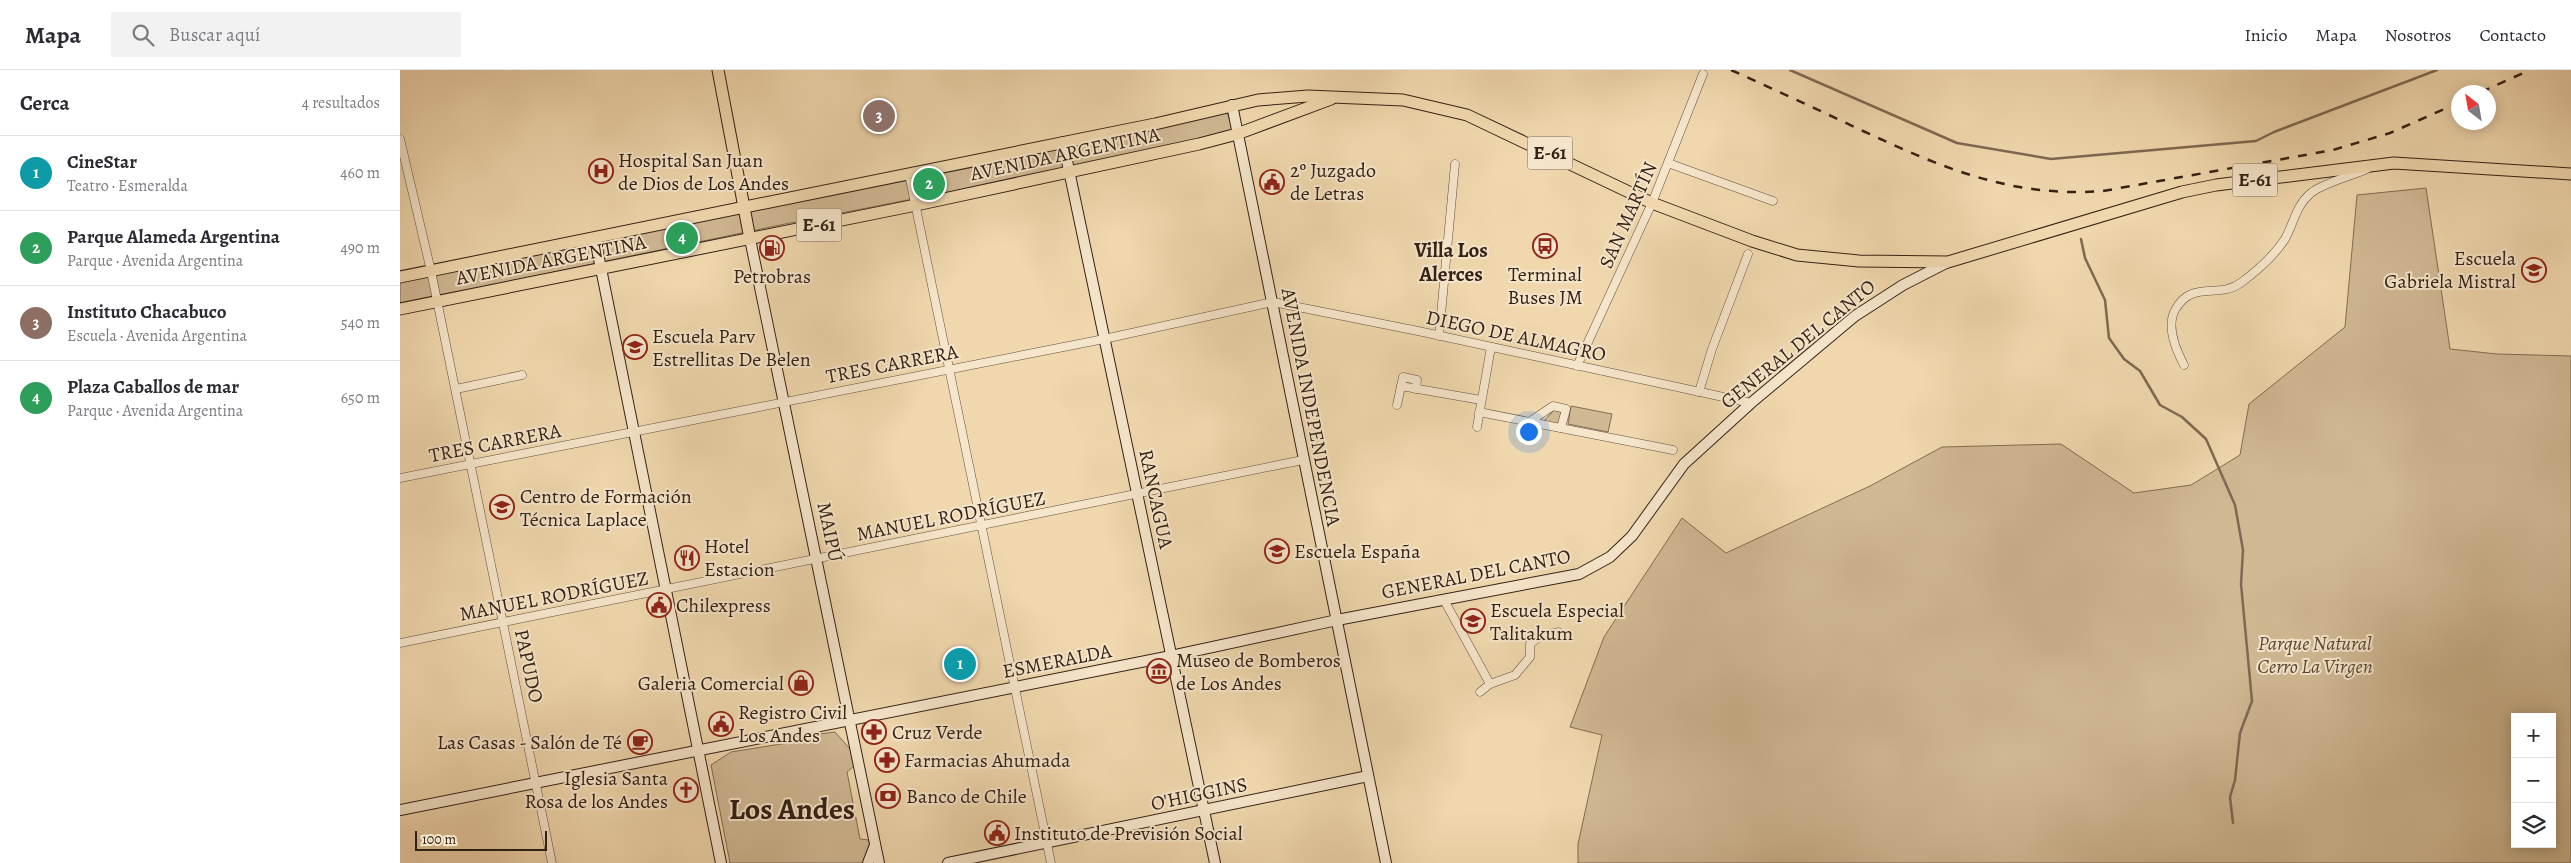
<!DOCTYPE html>
<html lang="es">
<meta charset="utf-8">
<style>
:root{--surface:#fff;--page:#f2f2f3;--text:#2b2b33;--muted:#7c7c81;--line:#e1e1e2;--accent:#2563eb}
body{margin:0;font-family:Alegreya,serif;background:var(--page);color:var(--text)}
.controls{position:absolute;right:15px;bottom:15px;display:grid;overflow:hidden;border-radius:0px;box-shadow:0 2px 12px #0003}
.controls button{width:45px;height:45px;display:grid;place-items:center;padding:0;border:0;border-bottom:1px solid var(--line);background:var(--surface);color:var(--text);font:25px sans-serif}
.compass{position:absolute;left:2051px;top:15px;width:45px;height:45px;border-radius:50%;background:var(--surface);box-shadow:0 2px 12px #0003;rotate:329deg}
.scale{position:absolute;left:15px;bottom:12px;width:132px;box-sizing:border-box;padding-left:5px;border:2px solid #342116;border-top:0;font-size:14px;line-height:18px;white-space:nowrap;color:#342116;-webkit-text-stroke:4px #f5e5ca;paint-order:stroke}
.you{position:absolute;left:1128px;top:361px;width:18px;height:18px;margin:-12px;border:4px solid #fff;border-radius:50%;background:#1a73e8;box-shadow:0 0 0 8px #1a73e833}
.badge{display:grid;place-items:center;width:32px;height:32px;border-radius:50%;background:var(--accent);color:#fff;font-size:16px;font-weight:700}
.pin{position:absolute;translate:-50% -50%;border:2px solid #fff;box-shadow:0 1px 5px #0006}
.list{margin:0;padding:0;list-style:none}
h2{display:flex;justify-content:space-between;align-items:center;height:65px;margin:0;padding:0 20px;font-size:21px}
h2 small{font-size:16px;font-weight:400;color:var(--muted)}
.list li{display:grid;grid-template-columns:32px 1fr auto;gap:15px;align-items:center;box-sizing:border-box;height:75px;padding:0 20px;border-top:1px solid var(--line)}
.list b{display:block;font-size:19px;white-space:nowrap}
.list p{margin:0;font-size:16px;white-space:nowrap;color:var(--muted)}
.list em{font-size:16px;font-style:normal;color:var(--muted)}
.icon{flex:none;width:28px;height:28px;fill:none;stroke:currentColor;stroke-width:2;stroke-linecap:round;stroke-linejoin:round}
.map{position:relative;flex:none;width:2171px;height:793px;overflow:hidden}
header{display:flex;align-items:center;gap:30px;box-sizing:border-box;height:70px;padding:0 25px;background:var(--surface);border-bottom:1px solid var(--line)}
header strong{font-size:24px}
nav{display:flex;gap:28px;margin-inline-start:auto;font-size:18px}
.search{width:350px;height:45px;background:var(--page);display:flex;align-items:center;gap:12px;box-sizing:border-box;padding:0 18px;border-radius:0px;color:var(--muted);font-size:19px}
main{display:flex}
aside{flex:1;background:var(--surface)}
.map>svg:first-child{display:block}
</style>
<header>
<strong>Mapa</strong>
<div class="search"><svg class="icon" aria-label="search" viewBox="0 0 24 24"><circle cx="10" cy="10" r="6"/><path d="M15 15l6 6"/></svg>Buscar aquí</div>
<nav><a>Inicio</a><a>Mapa</a><a>Nosotros</a><a>Contacto</a></nav>
</header>
<main>
<aside>
<h2>Cerca<small>4 resultados</small></h2>
<ul class="list">
<li><span class="badge" style="background:#0f9aa8">1</span><div><b>CineStar</b><p>Teatro · Esmeralda</p></div><em>460 m</em></li>
<li><span class="badge" style="background:#2e9e5b">2</span><div><b>Parque Alameda Argentina</b><p>Parque · Avenida Argentina</p></div><em>490 m</em></li>
<li><span class="badge" style="background:#8d6e63">3</span><div><b>Instituto Chacabuco</b><p>Escuela · Avenida Argentina</p></div><em>540 m</em></li>
<li><span class="badge" style="background:#2e9e5b">4</span><div><b>Plaza Caballos de mar</b><p>Parque · Avenida Argentina</p></div><em>650 m</em></li>
</ul>
</aside>
<div class="map">
<svg width="2171" height="793" viewBox="0 0 2171 793">
<rect width="100%" height="100%" fill="#f0d7ad"/>
<filter id="stains"><feTurbulence type="fractalNoise" baseFrequency=".004" numOctaves="4"/><feColorMatrix values="0 0 0 0 .2 0 0 0 0 .09 0 0 0 0 .02 0 0 0 .5 -.17"/></filter>
<radialGradient id="worn" r=".72"><stop offset=".6" stop-color="#630" stop-opacity="0"/><stop offset="1" stop-color="#630" stop-opacity=".3"/></radialGradient>
<g fill="#d0b893" stroke="#826c54" fill-rule="evenodd">
<path d="M827,42L834,64L795,74L385,154L0,234V211Z"/>
<path d="M2026,118L2050,279L2097,284L2171,286V793H1178V774L1202,665L1170,657L1204,567L1282,448L1326,483L1470,416L1542,377L1661,374L1734,423L1791,415L1840,385L1849,334L1945,257L1957,125ZM2115,647H2152V774H2115Z"/>
<path d="M1171,336L1212,344L1208,362L1168,354Z"/>
<path d="M1154,340L1163,342L1160,356L1143,352Z"/>
<path d="M435,662L450,679L454,696L447,702L460,769L469,770L470,781L464,793H330L311,695L331,682L412,669V665Z"/>
</g>
<g fill="none" stroke-linecap="round" stroke-linejoin="round">
<g stroke="#7e6952" stroke-width="2.5">
<path d="M1390,0L1557,73L1651,89L1856,71L1874,62L2037,0"/>
<path d="M1681,169L1685,188L1705,230L1709,268L1724,289L1740,301L1760,335L1782,347L1806,369L1835,435L1843,480L1841,514L1852,631L1840,663L1835,710L1830,727L1833,753"/>
</g>
<defs>
<g id="minor">
<path d="M0,69L31,201L152,793"/>
<path d="M1268,93L1373,131"/>
<path d="M509,104L651,793"/>
<path d="M1039,266L1055,94"/>
<path d="M1784,295C1776,280 1766,257 1775,240C1792,209 1819,230 1842,212C1858,200 1874,186 1885,169C1894,153 1896,135 1911,123C1923,113 1952,106 1967,99"/>
<path d="M1177,296L1252,133L1303,4"/>
<path d="M1001,316L1081,330"/>
<path d="M56,319L122,305"/>
<path d="M1299,322L1312,279L1348,184"/>
<path d="M997,335L1003,307L1017,310L1016,319"/>
<path d="M1079,342L1273,380"/>
<path d="M1077,357L1091,277"/>
<path d="M1126,367L1129,352L1153,336L1166,339L1161,358"/>
<path d="M0,408L704,269L873,232L1018,261L1351,333"/>
<path d="M1044,530L1090,614L1115,605L1130,587V574L1139,567L1158,562"/>
<path d="M0,573L903,390"/>
<path d="M1080,622L1090,614"/>
</g>
<g id="secondary">
<path d="M832,35L986,793"/>
<path d="M663,72L815,793"/>
<path d="M195,169L321,793"/>
<path d="M350,169L479,793"/>
<path d="M0,740L771,586L937,550L1179,504L1210,487L1232,466L1284,394L1351,333L1455,246L1503,215L1548,192"/>
<path d="M468,793L475,775"/>
<path d="M548,793L968,706"/>
</g>
<g id="primary">
<path d="M318,0L350,169"/>
<path d="M0,207L755,54L858,30L908,26L1003,30L1067,45L1252,133L1352,171L1397,185L1459,191L1548,192L1782,122L1816,115L1994,93L2171,104"/>
<path d="M0,239L516,135L799,74L837,64L931,29"/>
</g>
</defs>
<use href="#minor" stroke="#634e3c" stroke-width="9"/>
<use href="#secondary" stroke="#342116" stroke-width="12"/>
<use href="#primary" stroke="#342116" stroke-width="13"/>
<use href="#minor" stroke="#f5e5ca" stroke-width="8"/>
<use href="#secondary" stroke="#f5e5ca" stroke-width="10"/>
<use href="#primary" stroke="#f0d7ad" stroke-width="11"/>
<g stroke="#342116" stroke-width="2.5" stroke-dasharray="9 9" stroke-linecap="butt">
<path d="M1331,0C1375,20 1419,40 1463,61C1543,98 1612,128 1703,121L1933,80L1990,63L2058,33"/>
<path d="M2081,22L2130,0"/>
</g>
</g>
<defs>
<symbol id="hospital-ring" viewBox="-11 -11 22 22"><circle r="9.5" fill="#f5e5ca" stroke="#8f2418" stroke-width="1.5"/><path d="M-5-5h3v3.5h4V-5h3V5h-3V1.5h-4V5h-3Z" fill="#8f2418"/></symbol>
<symbol id="civic-ring" viewBox="-11 -11 22 22"><circle r="9.5" fill="#f5e5ca" stroke="#8f2418" stroke-width="1.5"/><path d="M-.6-6.5H3V-4.5H.6V-3L4-1V1h2V6H-6V1h2V-1L-.6-3ZM-1.2 2.5V6h2.4V2.5Z" fill="#8f2418"/></symbol>
<symbol id="bus-ring" viewBox="-11 -11 22 22"><circle r="9.5" fill="#f5e5ca" stroke="#8f2418" stroke-width="1.5"/><path d="M-5-6H5V4H4V6H2V4H-2V6H-4V4H-5ZM-3.5-4V0h7V-4ZM-3.5 1.2v1.5H-2V1.2ZM2 1.2v1.5H3.5V1.2Z" fill="#8f2418"/></symbol>
<symbol id="fuel-ring" viewBox="-11 -11 22 22"><circle r="9.5" fill="#f5e5ca" stroke="#8f2418" stroke-width="1.5"/><path d="M-5.5-6h7V0h2V4h1.3V-2.5L3-4.5l.8-.8L6-3V5H2.5V1h-1V6h-7ZM-4.2-4.7v3.2H.2V-4.7Z" fill="#8f2418"/></symbol>
<symbol id="school-ring" viewBox="-11 -11 22 22"><circle r="9.5" fill="#f5e5ca" stroke="#8f2418" stroke-width="1.5"/><path d="M0-5L7-2L0 1L-7-2ZM-4 1L0 2.5L4 1V4Q0 6-4 4Z" fill="#8f2418"/></symbol>
<symbol id="university-ring" viewBox="-11 -11 22 22"><circle r="9.5" fill="#f5e5ca" stroke="#8f2418" stroke-width="1.5"/><path d="M0-5L7-2L0 1L-7-2ZM-4 1L0 2.5L4 1V4Q0 6-4 4Z" fill="#8f2418"/></symbol>
<symbol id="restaurant-ring" viewBox="-11 -11 22 22"><circle r="9.5" fill="#f5e5ca" stroke="#8f2418" stroke-width="1.5"/><path d="M-5-6h1v4h1v-4h1v4h1v-4h1v5L-1.5 .5V6h-2V.5L-5-1ZM5-6V6H3V1.5H1.5Q1.5-4 5-6Z" fill="#8f2418"/></symbol>
<symbol id="museum-ring" viewBox="-11 -11 22 22"><circle r="9.5" fill="#f5e5ca" stroke="#8f2418" stroke-width="1.5"/><path d="M0-6L6-3V-2H-6V-3ZM-5-1h2V3h-2ZM-1-1h2V3h-2ZM3-1h2V3H3ZM-6 4H6V6H-6Z" fill="#8f2418"/></symbol>
<symbol id="shop-ring" viewBox="-11 -11 22 22"><circle r="9.5" fill="#f5e5ca" stroke="#8f2418" stroke-width="1.5"/><path d="M-5-2.5h2.3a2.7 3.5 0 0 1 5.4 0H5L5.5 6h-11ZM-1.5-2.5h3a1.5 2.3 0 0 0-3 0Z" fill="#8f2418"/></symbol>
<symbol id="pharmacy-ring" viewBox="-11 -11 22 22"><circle r="9.5" fill="#f5e5ca" stroke="#8f2418" stroke-width="1.5"/><path d="M-2-6h4v4h4v4h-4v4h-4v-4h-4v-4h4Z" fill="#8f2418"/></symbol>
<symbol id="cafe-ring" viewBox="-11 -11 22 22"><circle r="9.5" fill="#f5e5ca" stroke="#8f2418" stroke-width="1.5"/><path d="M-5.5-4.5H6V0H3Q3 3.5 0 3.5H-2.5Q-5.5 3.5-5.5 0ZM3-3.2v2h1.7v-2ZM-6 4.5H4V6H-6Z" fill="#8f2418"/></symbol>
<symbol id="church-ring" viewBox="-11 -11 22 22"><circle r="9.5" fill="#f5e5ca" stroke="#8f2418" stroke-width="1.5"/><path d="M-1.2-6h2.4v3.5h3.3v2.4h-3.3V6h-2.4V-.1h-3.3v-2.4h3.3Z" fill="#8f2418"/></symbol>
<symbol id="bank-ring" viewBox="-11 -11 22 22"><circle r="9.5" fill="#f5e5ca" stroke="#8f2418" stroke-width="1.5"/><path d="M-6-4H6V4H-6ZM0-2.3a2.3 2.3 0 1 0 0 4.6a2.3 2.3 0 1 0 0-4.6Z" fill="#8f2418"/></symbol>
</defs>
<g fill-rule="evenodd">
<use href="#hospital-ring" x="187" y="87" width="28" height="28"/>
<use href="#civic-ring" x="858" y="98" width="28" height="28"/>
<use href="#bus-ring" x="1131" y="162" width="28" height="28"/>
<use href="#fuel-ring" x="358" y="164" width="28" height="28"/>
<use href="#school-ring" x="2120" y="186" width="28" height="28"/>
<use href="#school-ring" x="221" y="263" width="28" height="28"/>
<use href="#university-ring" x="88" y="423" width="28" height="28"/>
<use href="#school-ring" x="863" y="467" width="28" height="28"/>
<use href="#restaurant-ring" x="273" y="474" width="28" height="28"/>
<use href="#civic-ring" x="245" y="521" width="28" height="28"/>
<use href="#school-ring" x="1059" y="537" width="28" height="28"/>
<use href="#museum-ring" x="745" y="587" width="28" height="28"/>
<use href="#shop-ring" x="387" y="599" width="28" height="28"/>
<use href="#civic-ring" x="307" y="640" width="28" height="28"/>
<use href="#pharmacy-ring" x="460" y="648" width="28" height="28"/>
<use href="#cafe-ring" x="226" y="658" width="28" height="28"/>
<use href="#pharmacy-ring" x="473" y="676" width="28" height="28"/>
<use href="#church-ring" x="272" y="706" width="28" height="28"/>
<use href="#bank-ring" x="474" y="712" width="28" height="28"/>
<use href="#civic-ring" x="583" y="749" width="28" height="28"/>
</g>
<g text-anchor="middle" dominant-baseline="central" stroke-width="4" stroke-linejoin="round" paint-order="stroke">
<g fill="#f5e5ca" stroke="#6e5c4c" stroke-width="1">
<rect x="1127.5" y="66.5" width="45" height="33" rx="4"/>
<rect x="1832.5" y="93.5" width="45" height="33" rx="4"/>
<rect x="396.5" y="138.5" width="45" height="33" rx="4"/>
</g>
<g font-size="19" font-weight="bold" fill="#342116">
<text x="1150" y="83">E-61</text>
<text x="1855" y="110">E-61</text>
<text x="419" y="155">E-61</text>
</g>
<g font-size="20" fill="#342116" stroke="#f5e5ca">
<text transform="translate(665 84) rotate(-12)">AVENIDA ARGENTINA</text>
<text transform="translate(1228 145) rotate(-66)">SAN MARTÍN</text>
<text transform="translate(151 190) rotate(-11)">AVENIDA ARGENTINA</text>
<text transform="translate(1116 266) rotate(12)">DIEGO DE ALMAGRO</text>
<text transform="translate(1398 274) rotate(-39)">GENERAL DEL CANTO</text>
<text transform="translate(492 294) rotate(-11)">TRES CARRERA</text>
<text transform="translate(911 337) rotate(79)">AVENIDA INDEPENDENCIA</text>
<text transform="translate(95 373) rotate(-11)">TRES CARRERA</text>
<text transform="translate(756 429) rotate(78)">RANCAGUA</text>
<text transform="translate(551 446) rotate(-11)">MANUEL RODRÍGUEZ</text>
<text transform="translate(430 462) rotate(78)">MAIPÚ</text>
<text transform="translate(1076 504) rotate(-11)">GENERAL DEL CANTO</text>
<text transform="translate(154 526) rotate(-11)">MANUEL RODRÍGUEZ</text>
<text transform="translate(657 591) rotate(-11)">ESMERALDA</text>
<text transform="translate(129 596) rotate(78)">PAPUDO</text>
<text transform="translate(799 724) rotate(-12)">O'HIGGINS</text>
</g>
<g font-size="20" fill="#342116" stroke="#f5e5ca" text-anchor="start">
<text x="218" y="90">Hospital San Juan<tspan x="218" dy="23">de Dios de Los Andes</tspan></text>
<text x="890" y="100">2º Juzgado<tspan x="890" dy="23">de Letras</tspan></text>
<text x="2116" y="188" text-anchor="end">Escuela<tspan x="2116" dy="23">Gabriela Mistral</tspan></text>
<text x="1145" y="204" text-anchor="middle">Terminal<tspan x="1145" dy="23">Buses JM</tspan></text>
<text x="372" y="206" text-anchor="middle">Petrobras</text>
<text x="252" y="266">Escuela Parv<tspan x="252" dy="23">Estrellitas De Belen</tspan></text>
<text x="120" y="426">Centro de Formación<tspan x="120" dy="23">Técnica Laplace</tspan></text>
<text x="304" y="476">Hotel<tspan x="304" dy="23">Estacion</tspan></text>
<text x="894" y="481">Escuela España</text>
<text x="276" y="535">Chilexpress</text>
<text x="1090" y="540">Escuela Especial<tspan x="1090" dy="23">Talitakum</tspan></text>
<text x="776" y="590">Museo de Bomberos<tspan x="776" dy="23">de Los Andes</tspan></text>
<text x="384" y="613" text-anchor="end">Galeria Comercial</text>
<text x="338" y="642">Registro Civil<tspan x="338" dy="23">Los Andes</tspan></text>
<text x="492" y="662">Cruz Verde</text>
<text x="222" y="672" text-anchor="end">Las Casas - Salón de Té</text>
<text x="504" y="690">Farmacias Ahumada</text>
<text x="268" y="708" text-anchor="end">Iglesia Santa<tspan x="268" dy="23">Rosa de los Andes</tspan></text>
<text x="506" y="726">Banco de Chile</text>
<text x="614" y="763">Instituto de Previsión Social</text>
</g>
<g font-size="20" font-style="italic" fill="#5b4735" stroke="#f5e5ca">
<text x="1915" y="573">Parque Natural<tspan x="1915" dy="23">Cerro La Virgen</tspan></text>
</g>
<g font-size="21" font-weight="bold" fill="#342116" stroke="#f5e5ca">
<text x="1051" y="180">Villa Los<tspan x="1051" dy="24">Alerces</tspan></text>
</g>
<g font-size="30" font-weight="bold" fill="#342116" stroke="#f5e5ca">
<text x="392" y="739">Los Andes</text>
</g>
</g>
<rect width="100%" height="100%" filter="url(#stains)"/>
<rect width="100%" height="100%" fill="url(#worn)"/>
</svg>
<div class="controls">
<button>+</button>
<button>−</button>
<button><svg class="icon" aria-label="layers" viewBox="0 0 24 24"><path d="M12 4l9 5-9 5-9-5zM3 14l9 5 9-5"/></svg></button>
</div>
<svg class="compass" viewBox="-18 -18 36 36"><path d="M0-13l5 13h-10z" fill="#e53935"/><path d="M0 13l5-13h-10z" fill="#7c7c81"/></svg>
<div class="scale">100 m</div>
<div class="you"></div>
<div class="pin badge" style="left:560px;top:594px;background:#0f9aa8">1</div>
<div class="pin badge" style="left:529px;top:114px;background:#2e9e5b">2</div>
<div class="pin badge" style="left:479px;top:46px;background:#8d6e63">3</div>
<div class="pin badge" style="left:282px;top:168px;background:#2e9e5b">4</div>
</div>
</main>
